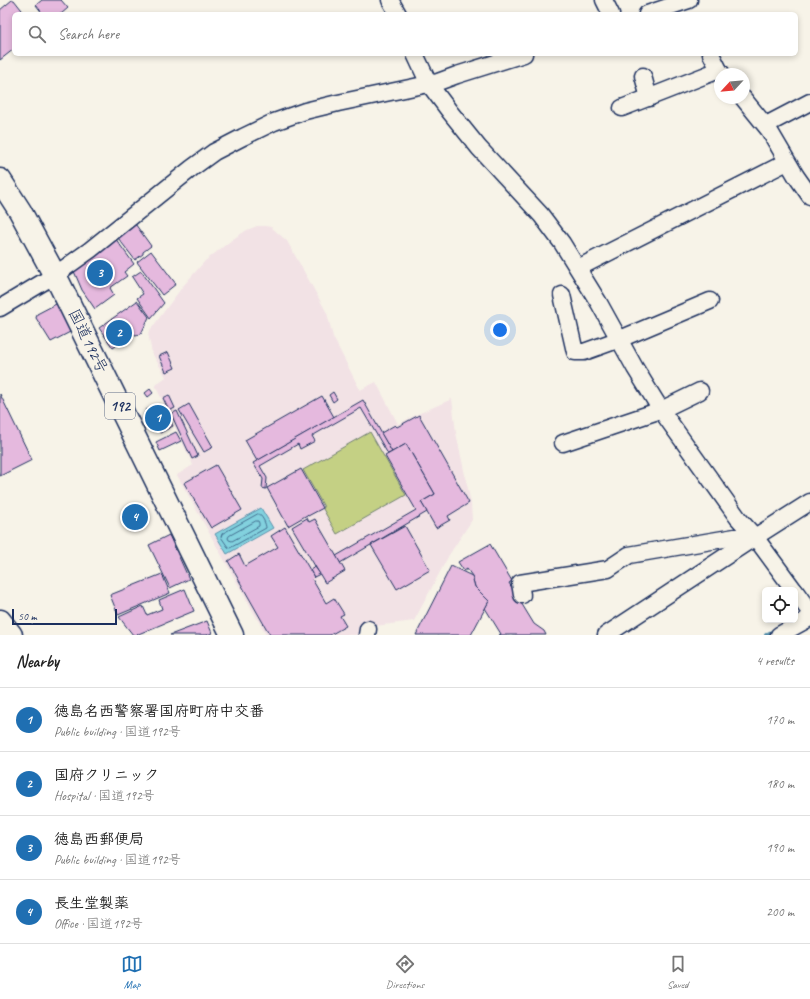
<!DOCTYPE html>
<meta charset="utf-8">
<style>
:root{--surface:#fff;--page:#f2f2f2;--text:#222;--muted:#767676;--line:#e0e0e0;--accent:#1f6fb2}
body{margin:0;font-family:Caveat,"Klee One",sans-serif;background:var(--page);color:var(--text)}
.controls{position:absolute;right:12px;bottom:12px;display:grid;overflow:hidden;border-radius:6px;box-shadow:0 2px 6px #0003}
.controls button{width:36px;height:36px;display:grid;place-items:center;padding:0;border:0;border-bottom:1px solid var(--line);background:var(--surface);color:var(--text);font:20px sans-serif}
.compass{position:absolute;left:714px;top:68px;width:36px;height:36px;border-radius:50%;background:var(--surface);box-shadow:0 2px 6px #0003;rotate:244deg}
.scale{position:absolute;left:12px;bottom:10px;width:105px;box-sizing:border-box;padding-left:4px;border:2px solid #1b2f5e;border-top:0;font-size:11px;line-height:14px;white-space:nowrap;color:#1b2f5e;-webkit-text-stroke:3px #f7f3e8;paint-order:stroke}
.you{position:absolute;left:500px;top:330px;width:14px;height:14px;margin:-10px;border:3px solid #fff;border-radius:50%;background:#1a73e8;box-shadow:0 0 0 6px #1a73e833}
.badge{display:grid;place-items:center;width:26px;height:26px;border-radius:50%;background:var(--accent);color:#fff;font-size:13px;font-weight:700}
.pin{position:absolute;translate:-50% -50%;border:2px solid #fff;box-shadow:0 1px 4px #0006}
.list{margin:0;padding:0;list-style:none}
h2{display:flex;justify-content:space-between;align-items:center;height:52px;margin:0;padding:0 16px;font-size:17px}
h2 small{font-size:13px;font-weight:400;color:var(--muted)}
.list li{display:grid;grid-template-columns:26px 1fr auto;gap:12px;align-items:center;box-sizing:border-box;height:64px;padding:0 16px;border-top:1px solid var(--line)}
.list b{display:block;font-size:15px;white-space:nowrap}
.list p{margin:0;font-size:13px;white-space:nowrap;color:var(--muted)}
.list em{font-size:13px;font-style:normal;color:var(--muted)}
.icon{flex:none;width:22px;height:22px;fill:none;stroke:currentColor;stroke-width:2;stroke-linecap:round;stroke-linejoin:round}
.map{position:relative;flex:none;width:810px;height:635px;overflow:hidden}
.search{position:absolute;background:var(--surface);box-shadow:0 2px 6px #0003;left:12px;right:12px;top:12px;height:44px;display:flex;align-items:center;gap:10px;box-sizing:border-box;padding:0 14px;border-radius:6px;color:var(--muted);font-size:15px}
.sheet{height:308px;background:var(--surface)}
nav{display:flex;justify-content:space-around;align-items:center;box-sizing:border-box;height:56px;border-top:1px solid var(--line);background:var(--surface);font-size:11px;color:var(--muted)}
nav a{display:grid;justify-items:center;gap:2px}
nav .on{color:var(--accent)}
.map>svg:first-child{display:block}
</style>
<div class="map">
<svg width="810" height="635" viewBox="0 0 810 635">
<rect width="100%" height="100%" fill="#f7f3e8"/>
<filter id="ink" filterUnits="userSpaceOnUse"><feTurbulence type="fractalNoise" baseFrequency=".025" numOctaves="2"/><feDisplacementMap in="SourceGraphic" scale="8" xChannelSelector="R" yChannelSelector="G"/><feConvolveMatrix kernelMatrix="1 2 1 2 8 2 1 2 1" color-interpolation-filters="sRGB"/></filter>
<g filter="url(#ink)">
<path fill="#f2e2e5" d="M257,226H265L271,227L287,241L327,313L333,337L360,390L376,382L398,424L418,414L452,399L456,433L471,503L472,520L449,555L414,621L375,626L356,635H266L177,475L193,465L155,385L166,377L152,353L148,333L183,286L205,261L233,239L247,230Z"/>
<path fill="#c4d084" stroke="#708071" d="M370,432L406,495L337,534L323,509L324,507L303,470Z"/>
<path fill="#82d1de" stroke="#5990ab" d="M261,508L273,528L227,554L215,534Z"/>
<g fill="none" stroke-linecap="round" stroke-linejoin="round">
<g stroke="#447091" stroke-width="1">
<path d="M258,514C262,515 266,524 266,528L230,548L228,547L221,537L222,534Z"/>
<path d="M256,521H258L259,523V526L232,541L229,540L228,538L229,536Z"/>
</g>
<path stroke="#5990ab" stroke-width="4" d="M766,635L775,630"/>
</g>
<g fill="#e5b9de" stroke="#1b2f5e">
<path d="M12,0H14L25,14H14V49L0,60V10Z"/>
<path d="M42,0H61L68,8L61,14H43L36,5Z"/>
<path d="M133,221L151,246L143,252V254L135,260L115,234Z"/>
<path d="M115,238L134,264L124,272L127,276L110,288L114,295L95,309L82,290L73,269Z"/>
<path d="M151,251L176,284L162,295L137,262Z"/>
<path d="M141,271L164,303L151,318L137,298L143,294L132,277Z"/>
<path d="M137,301L149,317L141,334L135,335L134,334L113,348L99,328Z"/>
<path d="M58,303L72,331L51,342L36,318L37,314Z"/>
<path d="M168,352L175,368L166,372L159,356Z"/>
<path d="M150,389L153,393L148,397L145,393Z"/>
<path d="M333,392L337,399L333,402L329,395Z"/>
<path d="M0,394L32,460L0,476Z"/>
<path d="M169,395L175,408L169,411L163,398Z"/>
<path d="M322,396L334,417L257,461L245,440Z"/>
<path d="M363,400L392,452L388,454L361,408L312,436L315,441L300,449L298,444L260,466L267,478L266,489L262,488L263,479L253,463Z"/>
<path d="M159,404L163,411H165L173,426L160,433L155,423L153,424L150,419H148L144,415L146,410Z"/>
<path d="M189,404L213,447L204,452L179,410Z"/>
<path d="M177,411L198,456L192,459L171,414Z"/>
<path d="M419,415L469,503L448,516L450,520L436,528L421,502L435,494L406,444L392,452L381,433L395,425L397,427Z"/>
<path d="M176,432L181,441L160,451L156,442Z"/>
<path d="M406,444L435,494L421,502L427,512L340,563L336,556L416,510L385,456Z"/>
<path d="M216,465L242,510L211,528L184,483Z"/>
<path d="M301,469L323,508L308,516L307,515L288,526L267,488Z"/>
<path d="M307,518L309,522L315,519L345,571L325,583L292,527Z"/>
<path d="M405,526L430,570L397,589L371,545Z"/>
<path d="M285,527L314,577L312,579L326,603L334,598L344,614L340,616L346,626L330,635H270L228,561L239,554L245,566L278,547L271,536Z"/>
<path d="M169,535L189,579L170,588L149,545Z"/>
<path d="M490,544L512,581L509,583L534,624L544,631L546,635H499L501,634L485,608L489,601L475,587L472,576L467,569L464,571L458,562Z"/>
<path d="M451,566L472,576L475,587L489,601L471,635H416Z"/>
<path d="M315,567L320,574L314,577L310,570Z"/>
<path d="M162,574L170,593L118,615L110,595Z"/>
<path d="M185,589L194,611L136,635H133L119,617L143,606L147,615L162,609L159,600Z"/>
<path d="M207,621L212,633L207,635H170Z"/>
</g>
<g fill="none" stroke-linecap="round" stroke-linejoin="round">
<defs>
<g id="minor">
<path d="M390,0L398,14"/>
<path d="M604,0L611,14"/>
<path d="M647,14L689,0"/>
<path d="M415,54L429,84L450,112L479,148L541,215L562,243L599,303L635,368L661,410L738,518L755,537L794,590"/>
<path d="M711,54L719,70L722,74"/>
<path d="M643,76L649,98"/>
<path d="M743,98L769,130L796,176L810,196"/>
<path d="M622,108L719,70"/>
<path d="M766,125L810,102"/>
<path d="M578,268L787,162"/>
<path d="M562,295L575,352H584L620,339L710,301"/>
<path d="M0,308L55,275L90,250L192,168L214,152L243,137L274,122L305,111L338,103L438,82L457,75L524,54"/>
<path d="M563,443L661,410L700,391"/>
<path d="M795,591L810,612"/>
<path d="M522,595L520,583L608,569L629,555L735,537H755"/>
<path d="M367,635L368,629"/>
<path d="M606,635L755,537L810,502"/>
<path d="M779,635L810,618"/>
</g>
<path id="primary" d="M0,621L11,635"/>
<path id="trunk" d="M0,180L20,211L60,285L232,635"/>
</defs>
<use href="#minor" stroke="#1b2f5e" stroke-width="19"/>
<use href="#primary" stroke="#1b2f5e" stroke-width="25"/>
<use href="#trunk" stroke="#1b2f5e" stroke-width="25"/>
<use href="#minor" stroke="#f7f3e8" stroke-width="16"/>
<use href="#primary" stroke="#f7f3e8" stroke-width="22"/>
<use href="#trunk" stroke="#f7f3e8" stroke-width="22"/>
</g>
</g>
<g text-anchor="middle" dominant-baseline="central" stroke-width="3.5" stroke-linejoin="round" paint-order="stroke">
<rect fill="#f7f3e8" stroke="#5d6a87" stroke-width="1" x="105" y="393" width="30" height="26" rx="3"/>
<g font-size="15" font-weight="bold" fill="#1b2f5e">
<text x="120" y="406">192</text>
</g>
<g font-size="16" fill="#1b2f5e" stroke="#f7f3e8">
<text transform="translate(88 341) rotate(64)">国道192号</text>
</g>
</g>
</svg>
<div class="controls">
<button><svg class="icon" aria-label="locate" viewBox="0 0 24 24"><circle cx="12" cy="12" r="6"/><path d="M12 2v4M12 18v4M2 12h4M18 12h4"/></svg></button>
</div>
<svg class="compass" viewBox="-18 -18 36 36"><path d="M0-13l5 13h-10z" fill="#e53935"/><path d="M0 13l5-13h-10z" fill="#767676"/></svg>
<div class="scale">50 m</div>
<div class="you"></div>
<div class="pin badge" style="left:158px;top:418px">1</div>
<div class="pin badge" style="left:119px;top:333px">2</div>
<div class="pin badge" style="left:100px;top:273px">3</div>
<div class="pin badge" style="left:135px;top:517px">4</div>
<div class="search"><svg class="icon" aria-label="search" viewBox="0 0 24 24"><circle cx="10" cy="10" r="6"/><path d="M15 15l6 6"/></svg>Search here</div>
</div>
<section class="sheet">
<h2>Nearby<small>4 results</small></h2>
<ul class="list">
<li><span class="badge">1</span><div><b>徳島名西警察署国府町府中交番</b><p>Public building · 国道192号</p></div><em>170 m</em></li>
<li><span class="badge">2</span><div><b>国府クリニック</b><p>Hospital · 国道192号</p></div><em>180 m</em></li>
<li><span class="badge">3</span><div><b>徳島西郵便局</b><p>Public building · 国道192号</p></div><em>190 m</em></li>
<li><span class="badge">4</span><div><b>長生堂製薬</b><p>Office · 国道192号</p></div><em>200 m</em></li>
</ul>
</section>
<nav>
<a class="on"><svg class="icon" aria-label="map" viewBox="0 0 24 24"><path d="M3 6l6-2 6 2 6-2v14l-6 2-6-2-6 2zM9 4v14M15 6v14"/></svg>Map</a>
<a><svg class="icon" aria-label="directions" viewBox="0 0 24 24"><path d="M12 3l9 9-9 9-9-9zM9 14v-3h6M13 9l2 2-2 2"/></svg>Directions</a>
<a><svg class="icon" aria-label="saved" viewBox="0 0 24 24"><path d="M7 4h10v16l-5-4-5 4z"/></svg>Saved</a>
</nav>
